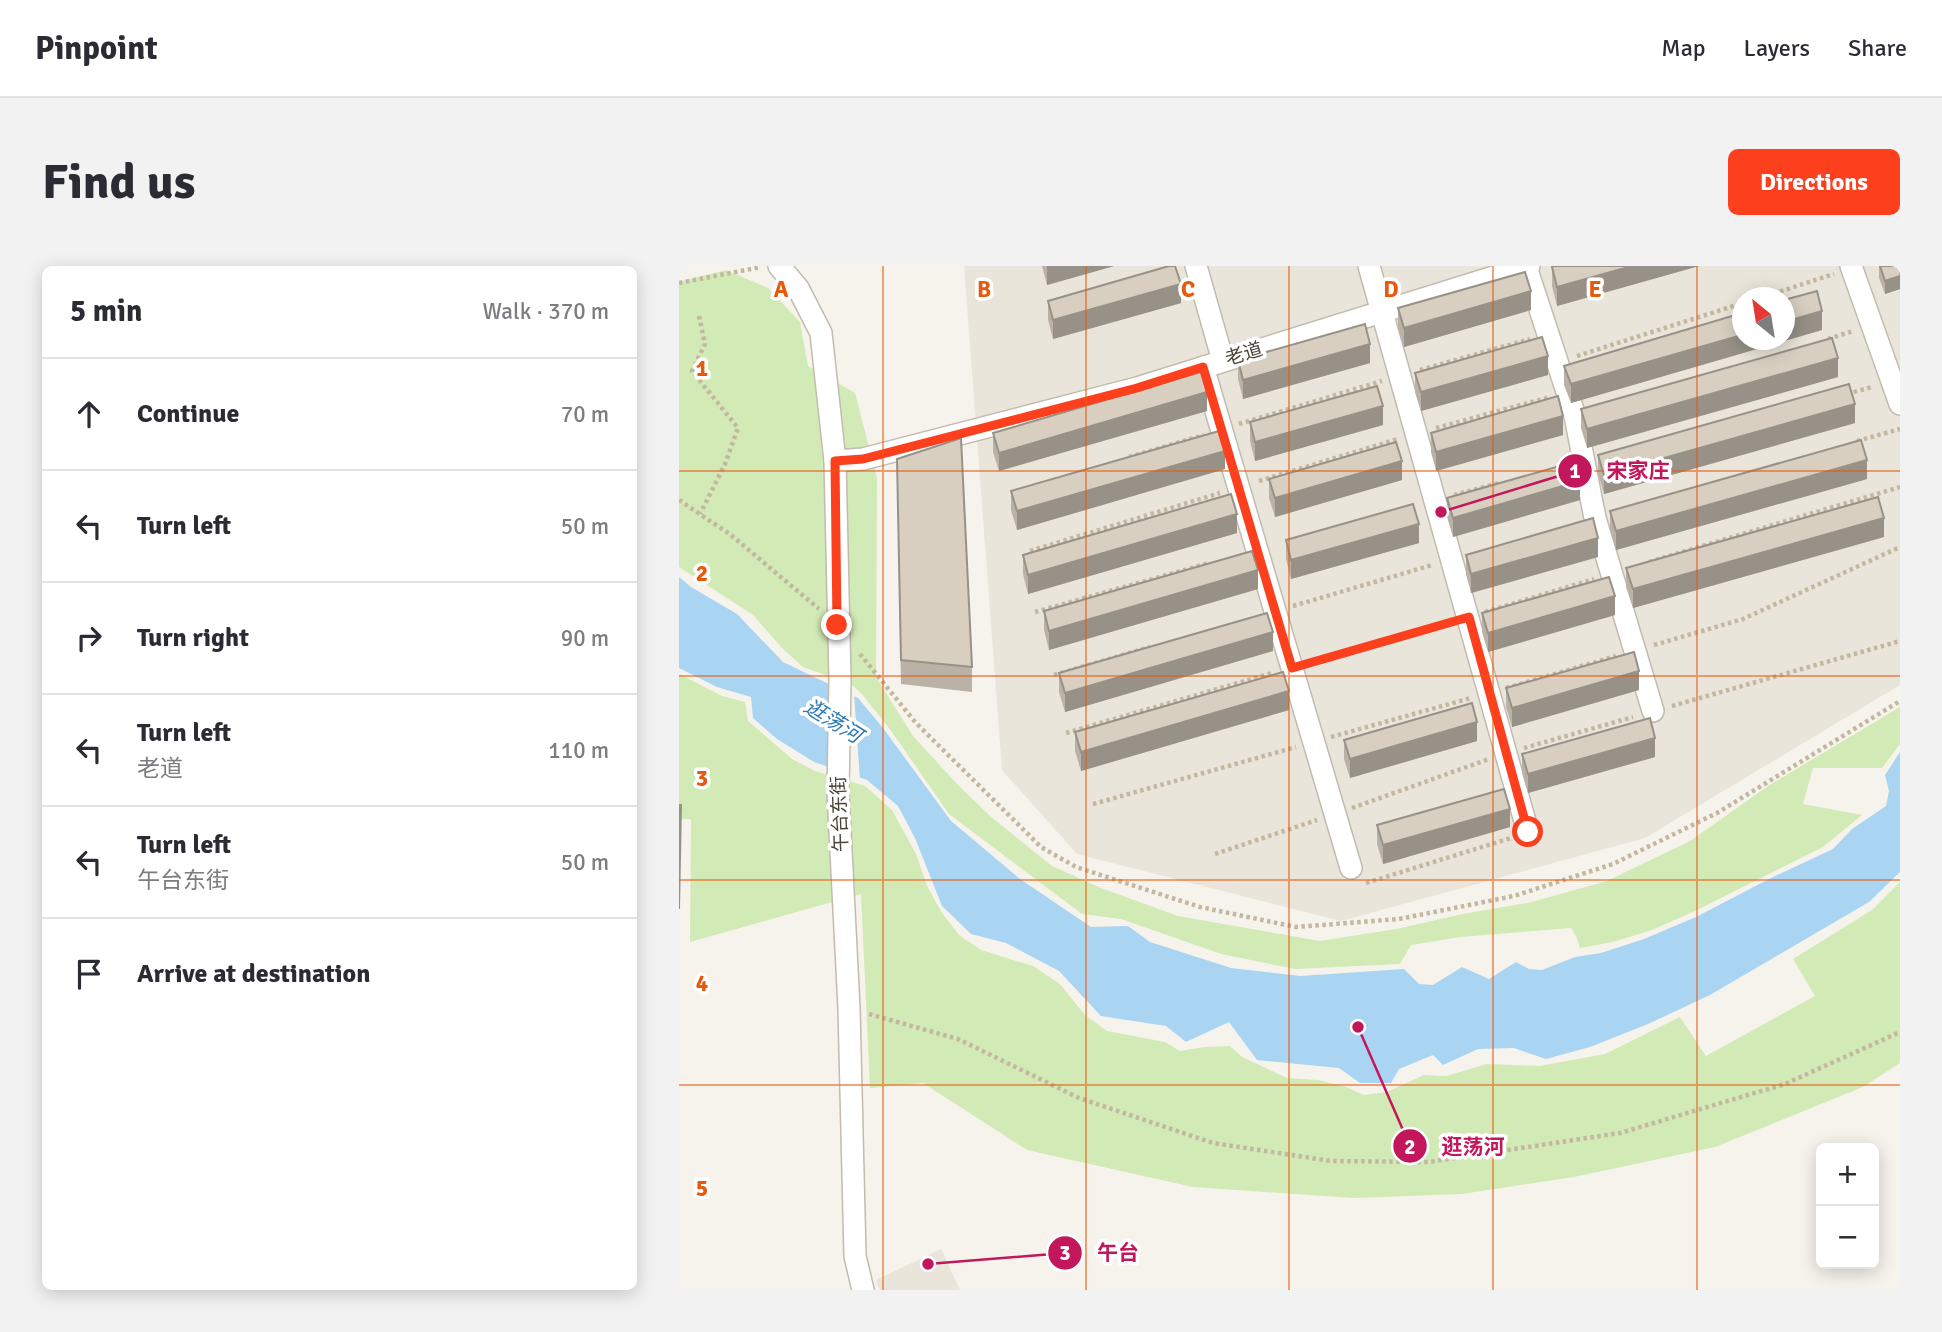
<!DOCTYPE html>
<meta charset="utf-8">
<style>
:root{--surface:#fff;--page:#f2f2f3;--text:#2b2b33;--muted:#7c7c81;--line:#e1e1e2;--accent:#fc3f1d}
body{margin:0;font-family:Signika,"Noto Sans SC",sans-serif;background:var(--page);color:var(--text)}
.controls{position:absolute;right:21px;bottom:21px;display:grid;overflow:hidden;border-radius:10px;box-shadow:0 4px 18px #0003}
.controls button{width:63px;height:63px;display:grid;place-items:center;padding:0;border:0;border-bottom:2px solid var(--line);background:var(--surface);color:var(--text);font:35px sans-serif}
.compass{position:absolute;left:1053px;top:21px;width:63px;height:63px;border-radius:50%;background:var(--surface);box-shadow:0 4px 18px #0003;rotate:330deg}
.stop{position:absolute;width:21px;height:21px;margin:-16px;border:5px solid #fc3f1d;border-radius:50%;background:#fff}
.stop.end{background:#fc3f1d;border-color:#fff;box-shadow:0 2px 7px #0008}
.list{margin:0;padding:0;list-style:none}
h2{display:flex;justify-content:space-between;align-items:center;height:91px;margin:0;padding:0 28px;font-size:30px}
h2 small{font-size:23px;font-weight:400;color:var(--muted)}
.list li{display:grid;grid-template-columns:46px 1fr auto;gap:21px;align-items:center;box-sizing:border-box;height:112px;padding:0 28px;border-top:2px solid var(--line)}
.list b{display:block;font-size:26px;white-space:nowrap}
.list p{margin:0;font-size:23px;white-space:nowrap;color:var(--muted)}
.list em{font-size:23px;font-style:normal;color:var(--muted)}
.icon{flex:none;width:38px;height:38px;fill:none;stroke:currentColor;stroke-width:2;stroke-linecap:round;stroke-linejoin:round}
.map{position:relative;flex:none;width:1221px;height:1024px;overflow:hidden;border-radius:10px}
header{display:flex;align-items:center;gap:42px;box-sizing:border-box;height:98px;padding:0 35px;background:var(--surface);border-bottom:2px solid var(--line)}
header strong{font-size:33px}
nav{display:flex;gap:38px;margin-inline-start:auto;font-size:24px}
.intro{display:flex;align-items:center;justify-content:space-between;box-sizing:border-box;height:168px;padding:0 42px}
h1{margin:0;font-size:49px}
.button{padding:18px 32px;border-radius:10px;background:var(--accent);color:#fff;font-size:24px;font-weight:700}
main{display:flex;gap:42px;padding:0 42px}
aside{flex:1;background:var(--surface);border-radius:10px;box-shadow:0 4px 18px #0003}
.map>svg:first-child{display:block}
</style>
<header>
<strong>Pinpoint</strong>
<nav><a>Map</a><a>Layers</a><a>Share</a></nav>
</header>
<div class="intro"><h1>Find us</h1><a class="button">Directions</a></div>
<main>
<aside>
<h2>5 min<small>Walk · 370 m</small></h2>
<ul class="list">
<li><svg class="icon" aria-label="ahead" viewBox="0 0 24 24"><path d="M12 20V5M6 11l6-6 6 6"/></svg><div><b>Continue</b></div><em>70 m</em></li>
<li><svg class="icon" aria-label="left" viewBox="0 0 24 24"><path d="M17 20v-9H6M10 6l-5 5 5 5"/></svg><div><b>Turn left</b></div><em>50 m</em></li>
<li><svg class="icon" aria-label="right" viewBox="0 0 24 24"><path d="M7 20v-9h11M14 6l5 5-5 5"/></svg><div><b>Turn right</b></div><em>90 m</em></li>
<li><svg class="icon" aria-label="left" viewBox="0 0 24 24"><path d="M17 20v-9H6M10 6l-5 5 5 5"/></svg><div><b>Turn left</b><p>老道</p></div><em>110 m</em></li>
<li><svg class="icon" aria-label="left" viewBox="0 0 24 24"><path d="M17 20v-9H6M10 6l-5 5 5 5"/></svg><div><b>Turn left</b><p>午台东街</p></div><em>50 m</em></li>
<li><svg class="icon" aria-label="arrive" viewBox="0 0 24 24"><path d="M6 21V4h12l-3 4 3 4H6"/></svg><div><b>Arrive at destination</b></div></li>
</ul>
</aside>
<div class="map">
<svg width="1221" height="1024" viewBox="0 0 1221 1024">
<rect width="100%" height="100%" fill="#f6f3ec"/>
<g fill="#eae5da" fill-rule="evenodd">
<path d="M285,0H1221V419L966,572L662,655L398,588L323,504ZM1064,32H1106V74H1064Z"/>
<path d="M262,983L281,1024H201L197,1014Z"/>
</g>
<g fill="#d2eab5">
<path d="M47,4L89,22L121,56L129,100L176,127L198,212L197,411L234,470L278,518L311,550L373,600L422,622L499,650L641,675L717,663L784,648L853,636L928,615L1011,575L1089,520L1221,441V478L1203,502H1134L1124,538L1183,549L1144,581L1016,645L973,664L934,676L901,682L897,670L892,662L781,671L732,679L721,698L616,703L542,688L442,653L403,648L270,548L213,466L183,428L172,418L124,401L103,382L74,349L0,301V16Z"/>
<path d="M0,408L43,430L66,436L69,455L113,493L136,505L186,520L213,544L237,588L248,620L263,647L280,669L302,684L354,700L381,718L406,749L428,765L486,776L501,785L526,781L551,780L563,791L608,812L639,814L667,821L685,829L708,826L745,809L767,810L808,798L861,800L926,788L1001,751L1027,790L1136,730L1114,693L1193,644L1221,616V797L1184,821L1036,881L895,911L783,928L675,932L514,921L348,884L244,817L191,822L182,628L11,676L12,553H0Z"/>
</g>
<path fill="#a9d4f2" d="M0,311L12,321L58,348L104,396L179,432L204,462L272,555L341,613L412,661L449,660L471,676L552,702L621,710L725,703L740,718L754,719L783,701L810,713L837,696L850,703L863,704L896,691L922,687L965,673L1017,651L1090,613L1154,583L1173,563L1207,540L1210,525L1206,509L1221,486V606L1190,636L1031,729L969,758L911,781L867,793L835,782L799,783L764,799L754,789L720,803L712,817H681L660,802L578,794L550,756L507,776L487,760L422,750L380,705L327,677L292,668L263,640L236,572L219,540L188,514L135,496L98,473L74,452L72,431L38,421L0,402Z"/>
<path fill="#f6f3ec" d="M149,414L175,427L181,515L152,506Z"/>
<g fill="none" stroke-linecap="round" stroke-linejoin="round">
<defs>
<g id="minor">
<path d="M100,0L119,22L142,67L156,195L161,414L159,526L170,742L176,990L184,1024"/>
<path d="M517,0L544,95"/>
<path d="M690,0L849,566"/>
<path d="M1172,0L1221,138"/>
<path d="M847,1L896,150L916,252L974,445"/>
<path d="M524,101L672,602"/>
<path d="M156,195L184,193L458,122L850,0"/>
</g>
</defs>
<use href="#minor" stroke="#c2bbae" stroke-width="24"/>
<g stroke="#c4b79f" stroke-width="4.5" stroke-dasharray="3.5 3.5" stroke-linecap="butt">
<path d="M0,17L82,1"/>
<path d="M1081,32L1155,8"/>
<path d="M20,50L26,78L13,105L59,162L46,198L21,248"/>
<path d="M1149,73L1174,65"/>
<path d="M898,90L1064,37"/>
<path d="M741,104L851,73"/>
<path d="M1168,128L1193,121"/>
<path d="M560,158L703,115"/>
<path d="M757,162L871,131"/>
<path d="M1178,175L1221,163"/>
<path d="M450,191L525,169"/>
<path d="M580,215L719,173"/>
<path d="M775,229L820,217"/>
<path d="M0,234L52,269L140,343"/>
<path d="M351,285L541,227"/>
<path d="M970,296L1221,221"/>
<path d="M614,340L753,299"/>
<path d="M356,346L530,297"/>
<path d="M806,346L915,313"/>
<path d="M975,379L1064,353L1221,281"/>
<path d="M181,388L237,457L362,581L397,601L521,641L617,661L720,653L835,630L934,598L1038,547L1221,435"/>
<path d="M631,396L771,356"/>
<path d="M375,409L471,381"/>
<path d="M827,422L937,390"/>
<path d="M993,440L1221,375"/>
<path d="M387,467L593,407"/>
<path d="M652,471L792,432"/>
<path d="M845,482L954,451"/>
<path d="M414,538L617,481"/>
<path d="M673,542L810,493"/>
<path d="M536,588L638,554"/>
<path d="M687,617L832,572"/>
<path d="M190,748L279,773L400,832L534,877L652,895L750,896L941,867L1106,818L1221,766"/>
</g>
<use href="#minor" stroke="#fff" stroke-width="21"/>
</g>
<g fill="#bab2a6">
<path d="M363,0H435L368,19Z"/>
<path d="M1020,0L878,40L873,20V1Z"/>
<path d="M1200,0H1221V23L1206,28L1200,12Z"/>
<path d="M369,35L502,37L374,73L369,54Z"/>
<path d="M719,42L852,44L725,81L719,61Z"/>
<path d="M1143,64L892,137L885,119V100Z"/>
<path d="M559,94L691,97L564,133L559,113Z"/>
<path d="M736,107L869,109L742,145L736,126Z"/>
<path d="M1159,111L908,182L902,162V143Z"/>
<path d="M528,145L320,205L314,186V167Z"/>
<path d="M571,156L704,159L576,195L571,175Z"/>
<path d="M1176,157L925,228L919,208V189Z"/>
<path d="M752,167L884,169L757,205L752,186Z"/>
<path d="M546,203L338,264L332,244V225Z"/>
<path d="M590,213L723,214L596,251L590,232Z"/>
<path d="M1188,213L937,284L931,264V245Z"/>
<path d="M218,218L293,401V426L222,418Z"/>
<path d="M768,232L901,234L774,271L768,251Z"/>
<path d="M558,267L349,328L344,308V289Z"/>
<path d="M1205,271L954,342L947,321V302Z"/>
<path d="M607,274L740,277L612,313L607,293Z"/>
<path d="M787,289L919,291L792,327L787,308Z"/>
<path d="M579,323L370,384L365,364V345Z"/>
<path d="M803,347L936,349L809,386L803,366Z"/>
<path d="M594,385L386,446L380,426V407Z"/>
<path d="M827,422L960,424L833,461L827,441Z"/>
<path d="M610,444L402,505L396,485V466Z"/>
<path d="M665,474L798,475L671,512L665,493Z"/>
<path d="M843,488L976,491L849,527L843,507Z"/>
<path d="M698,559L831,561L704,598L698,578Z"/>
</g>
<g fill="#979187">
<path d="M368,0H435L368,19Z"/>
<path d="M953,0H1020L878,40V21Z"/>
<path d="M1221,10V23L1206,28V15Z"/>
<path d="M502,18V37L374,73V54Z"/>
<path d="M852,25V44L725,81V62Z"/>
<path d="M1143,45V64L892,137V118L1063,69V74H1105V56Z"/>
<path d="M691,78V97L564,133V114Z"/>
<path d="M869,90V109L742,145V126Z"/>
<path d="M1159,92V111L908,182V163Z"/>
<path d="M528,126V145L320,205V187Z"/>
<path d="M1176,138V157L925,228V209Z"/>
<path d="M704,140V159L576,195V176Z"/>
<path d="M884,150V169L757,205V186Z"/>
<path d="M546,185V203L338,264V245Z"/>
<path d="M1188,194V213L937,284V265Z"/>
<path d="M723,195V214L596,251V232Z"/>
<path d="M901,215V234L774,271V252Z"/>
<path d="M558,248V267L349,328V309Z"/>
<path d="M1205,252V271L954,342V323Z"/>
<path d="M740,258V277L612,313V294Z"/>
<path d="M919,272V291L792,327V308Z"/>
<path d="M579,304V323L370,384V365Z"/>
<path d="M936,330V349L809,386V367Z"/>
<path d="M594,366V385L386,446V427Z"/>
<path d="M960,405V424L833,461V442Z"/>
<path d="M610,425V444L402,505V486Z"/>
<path d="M798,456V475L671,512V493Z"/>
<path d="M976,472V491L849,527V508Z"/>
<path d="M831,543V561L704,598V579Z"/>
</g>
<g fill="#d8cfc1" stroke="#979187" stroke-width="2">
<path d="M490,0H496L502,18L374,54L369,35Z"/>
<path d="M875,0H953L878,21L873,1Z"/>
<path d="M1201,0H1221V10L1206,15Z"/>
<path d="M846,6L852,25L725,62L719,42Z"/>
<path d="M1138,25L1143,45L1105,56V34Z"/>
<path d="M1063,47V69L892,118L885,100Z"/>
<path d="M686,58L691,78L564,114L559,94Z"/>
<path d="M863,71L869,90L742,126L736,107Z"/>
<path d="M1153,72L1159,92L908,163L902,143Z"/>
<path d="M522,106L528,126L320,187L314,167Z"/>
<path d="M1170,118L1176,138L925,209L919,189Z"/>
<path d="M698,120L704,140L576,176L571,156Z"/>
<path d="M879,130L884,150L757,186L752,167Z"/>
<path d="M540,165L546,185L338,245L332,225Z"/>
<path d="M282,172L293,401L222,394L218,193Z"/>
<path d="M1182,174L1188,194L937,265L931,245Z"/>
<path d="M717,176L723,195L596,232L590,213Z"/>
<path d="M895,196L901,215L774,252L768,232Z"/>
<path d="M552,228L558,248L349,309L344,289Z"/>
<path d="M1199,231L1205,252L954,323L947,302Z"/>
<path d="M734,238L740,258L612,294L607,274Z"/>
<path d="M914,252L919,272L792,308L787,289Z"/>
<path d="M573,285L579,304L370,365L365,345Z"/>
<path d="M930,311L936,330L809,367L803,347Z"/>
<path d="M588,347L594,366L386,427L380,407Z"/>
<path d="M955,386L960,405L833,442L827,422Z"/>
<path d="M604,406L610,425L402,486L396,466Z"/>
<path d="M793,437L798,456L671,493L665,474Z"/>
<path d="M971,452L976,472L849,508L843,488Z"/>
<path d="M825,523L831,543L704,579L698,559Z"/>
<path d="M0,539H2L0,643Z"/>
</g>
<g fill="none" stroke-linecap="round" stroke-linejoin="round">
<path stroke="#fc3f1d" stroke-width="9" d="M158,359L156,195L184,193L458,122L524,101L613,402L790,351L849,566"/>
</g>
<path fill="none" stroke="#e8590c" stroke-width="2" stroke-opacity="0.55" d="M204,0V1024M407,0V1024M610,0V1024M814,0V1024M1018,0V1024M0,205H1221M0,410H1221M0,614H1221M0,819H1221"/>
<g text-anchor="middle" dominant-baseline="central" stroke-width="7" stroke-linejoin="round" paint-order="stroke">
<g font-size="19" fill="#4b4439" stroke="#fff">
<text transform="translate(565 88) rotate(-17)">老道</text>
<text transform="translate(161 548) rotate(-92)">午台东街</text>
</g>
<g font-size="21" font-style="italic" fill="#2e7ab2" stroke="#fff">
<text transform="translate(154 455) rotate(32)">逛荡河</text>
</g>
</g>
<g font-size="23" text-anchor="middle" font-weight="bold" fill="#e8590c" stroke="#fff" stroke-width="7" stroke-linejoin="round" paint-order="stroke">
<text x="102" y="31">A</text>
<text x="305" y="31">B</text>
<text x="509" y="31">C</text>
<text x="712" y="31">D</text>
<text x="916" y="31">E</text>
<text x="23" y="110">1</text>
<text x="23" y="315">2</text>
<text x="23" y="520">3</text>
<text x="23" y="725">4</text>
<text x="23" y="930">5</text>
</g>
<path fill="none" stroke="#c2185b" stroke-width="2.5" d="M762 246L896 205M679 761L731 880M249 998L386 987"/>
<g fill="#c2185b" stroke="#fff" stroke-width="2.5">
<circle cx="762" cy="246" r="7"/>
<circle cx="679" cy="761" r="7"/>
<circle cx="249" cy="998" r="7"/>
<circle cx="896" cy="205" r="18"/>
<circle cx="731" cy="880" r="18"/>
<circle cx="386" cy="987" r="18"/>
</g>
<g font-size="21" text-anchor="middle" font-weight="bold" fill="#fff">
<text x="896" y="212">1</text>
<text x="731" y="888">2</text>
<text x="386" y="994">3</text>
</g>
<g font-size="21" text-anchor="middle" font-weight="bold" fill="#c2185b" stroke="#fff" stroke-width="7" stroke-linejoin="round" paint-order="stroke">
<text x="959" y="212">宋家庄</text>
<text x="794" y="888">逛荡河</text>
<text x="439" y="994">午台</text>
</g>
</svg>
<div class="controls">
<button>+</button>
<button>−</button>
</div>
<svg class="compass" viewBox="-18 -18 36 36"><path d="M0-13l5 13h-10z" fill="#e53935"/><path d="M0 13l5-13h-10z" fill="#7c7c81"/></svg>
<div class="stop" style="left:849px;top:566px"></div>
<div class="stop end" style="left:158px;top:359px"></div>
</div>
</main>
